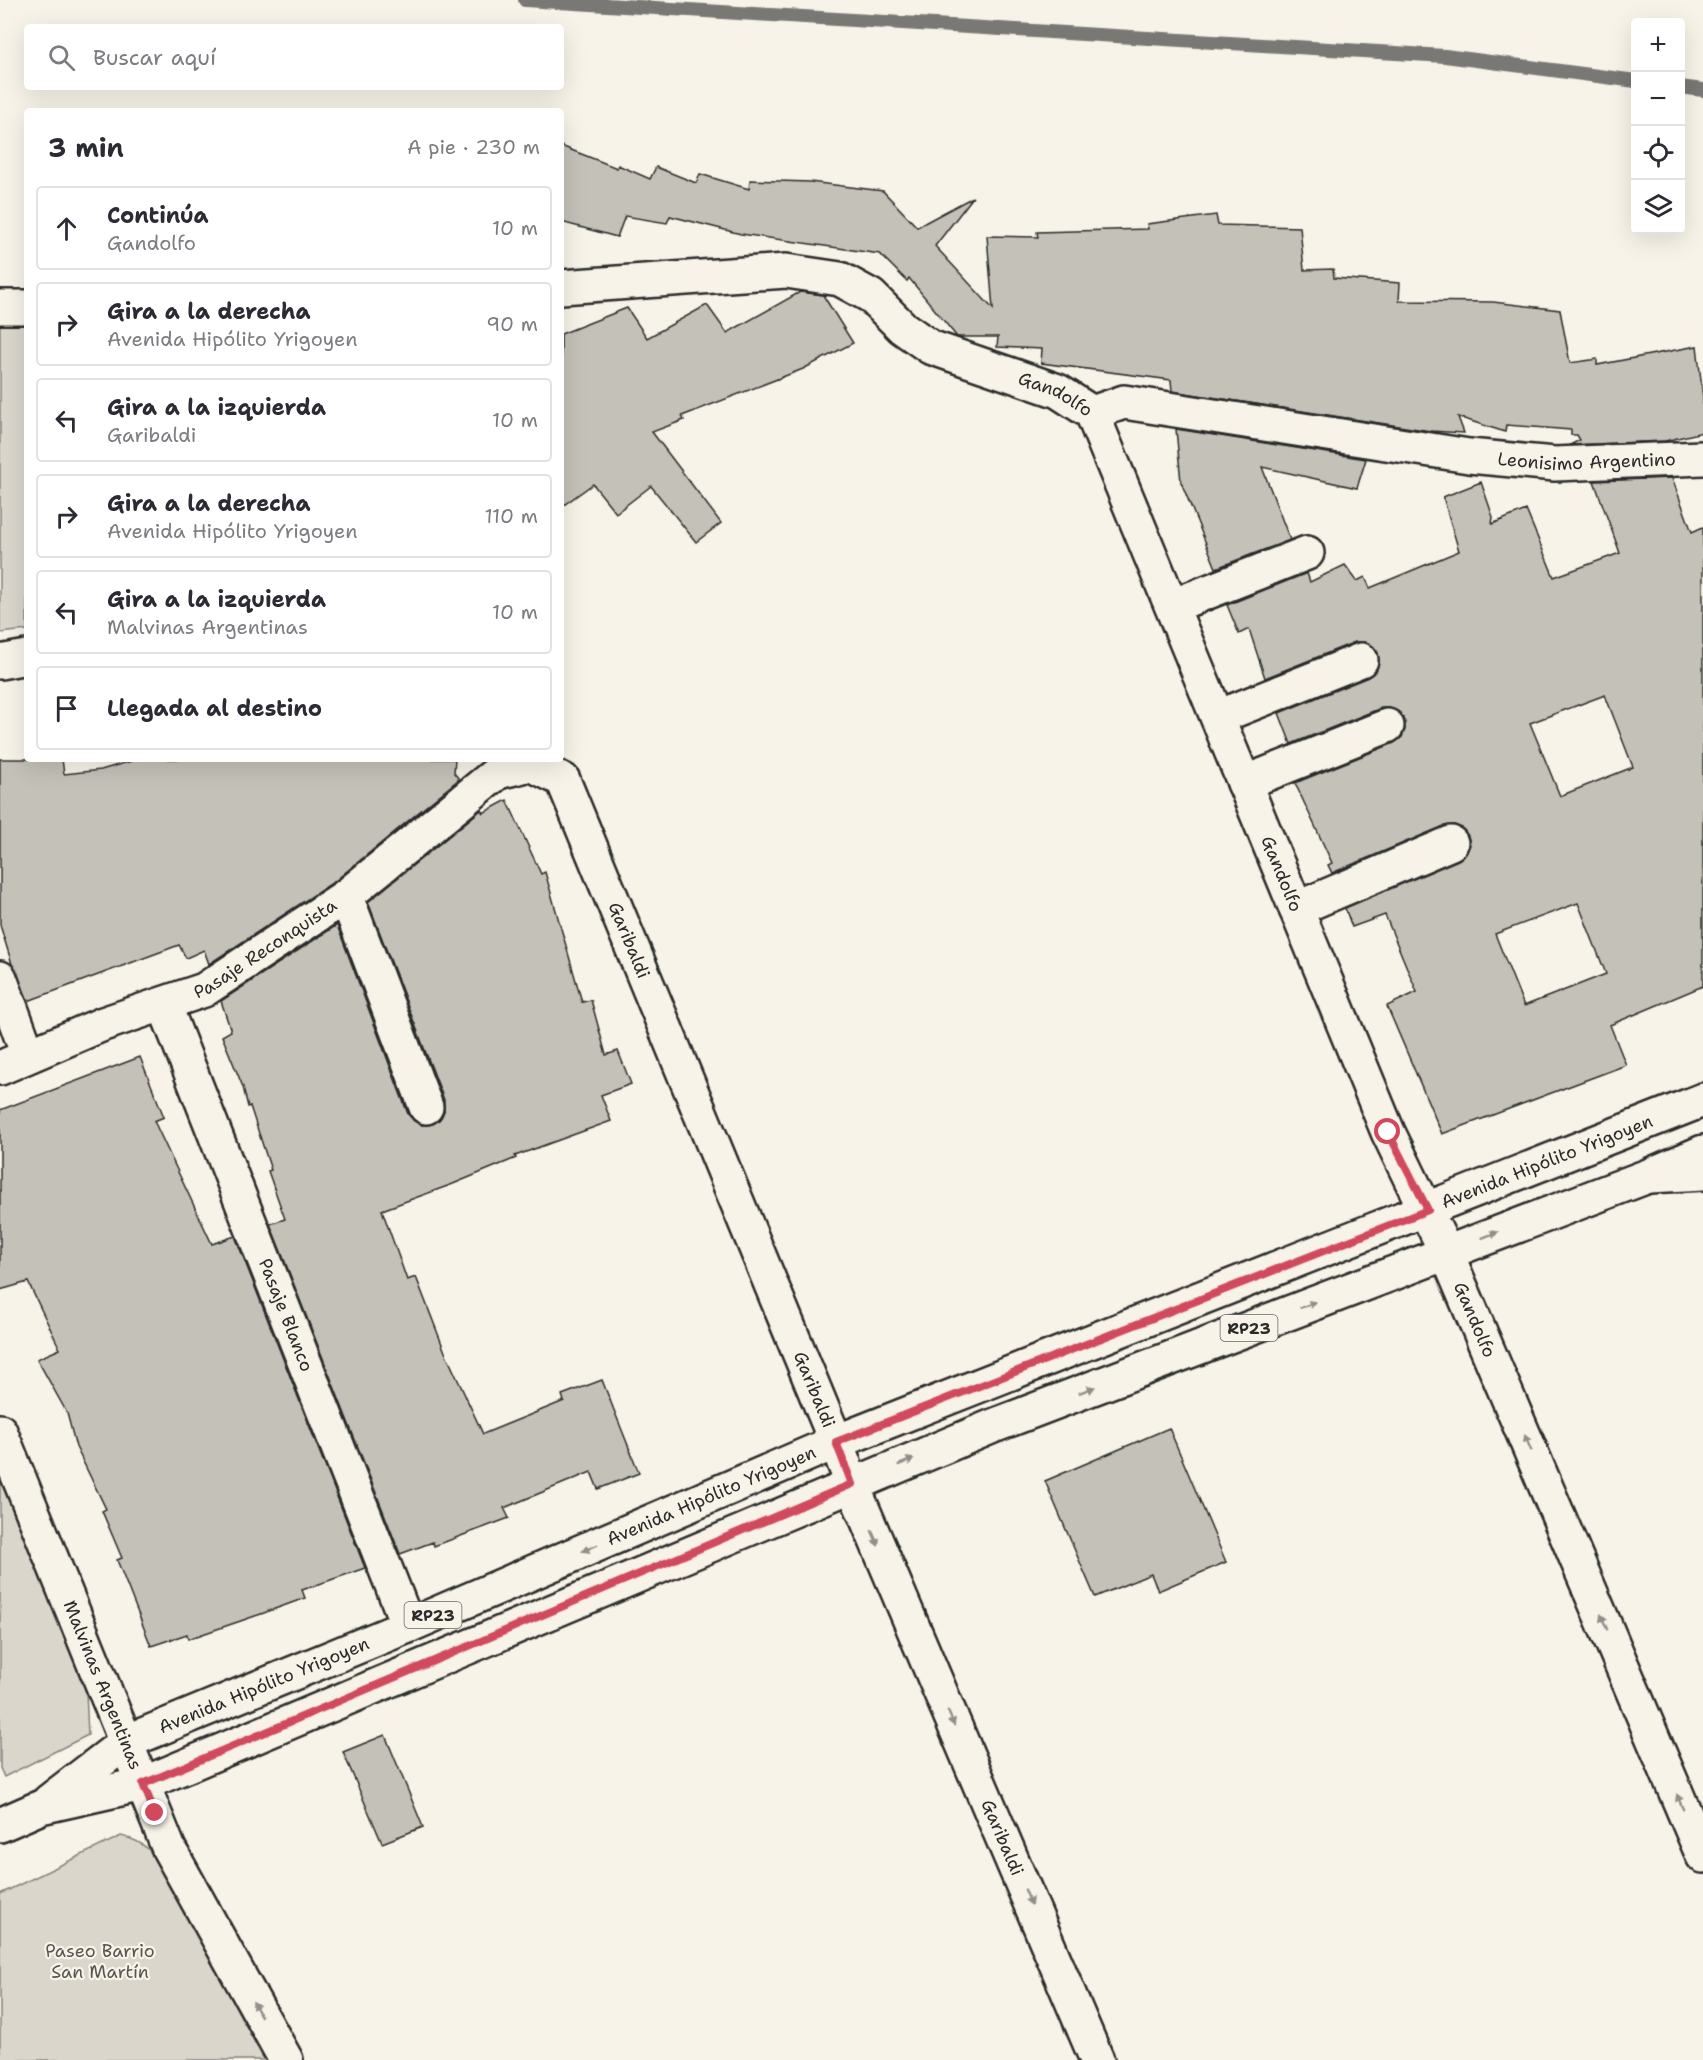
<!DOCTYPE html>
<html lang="es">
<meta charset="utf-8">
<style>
:root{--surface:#fff;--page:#f2f2f3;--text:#2b2b33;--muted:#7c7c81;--line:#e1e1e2}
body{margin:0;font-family:"Shantell Sans",sans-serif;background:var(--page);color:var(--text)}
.controls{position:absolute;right:18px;top:18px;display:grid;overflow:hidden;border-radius:6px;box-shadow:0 6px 24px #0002}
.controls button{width:54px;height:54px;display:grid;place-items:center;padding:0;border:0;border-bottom:2px solid var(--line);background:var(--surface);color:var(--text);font:30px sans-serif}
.stop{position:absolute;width:18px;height:18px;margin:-14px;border:4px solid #d1495b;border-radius:50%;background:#fff}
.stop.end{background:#d1495b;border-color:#fff;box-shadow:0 2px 6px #0008}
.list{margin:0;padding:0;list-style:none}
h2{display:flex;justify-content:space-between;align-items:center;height:78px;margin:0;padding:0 24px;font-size:26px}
h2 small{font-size:20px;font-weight:400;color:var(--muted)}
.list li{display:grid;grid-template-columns:39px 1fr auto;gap:18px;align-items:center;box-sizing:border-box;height:84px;margin:0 12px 12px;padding:0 12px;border:2px solid var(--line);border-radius:6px}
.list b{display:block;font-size:22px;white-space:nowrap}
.list p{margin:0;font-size:20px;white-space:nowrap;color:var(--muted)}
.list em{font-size:20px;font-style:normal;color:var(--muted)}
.icon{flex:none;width:33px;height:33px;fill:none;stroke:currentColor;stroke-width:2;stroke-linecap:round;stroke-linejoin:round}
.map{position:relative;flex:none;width:1703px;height:2060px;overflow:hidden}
.search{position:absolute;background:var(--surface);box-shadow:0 6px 24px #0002;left:24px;top:24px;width:540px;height:66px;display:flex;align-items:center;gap:15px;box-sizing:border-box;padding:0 21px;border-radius:6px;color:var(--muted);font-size:22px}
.panel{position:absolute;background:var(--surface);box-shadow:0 6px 24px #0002;left:24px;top:108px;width:540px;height:654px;border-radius:6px}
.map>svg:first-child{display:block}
</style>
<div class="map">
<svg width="1703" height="2060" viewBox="0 0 1703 2060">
<rect width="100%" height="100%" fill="#f7f3e8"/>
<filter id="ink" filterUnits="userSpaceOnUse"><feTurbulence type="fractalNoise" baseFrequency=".0167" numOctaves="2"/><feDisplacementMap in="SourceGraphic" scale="12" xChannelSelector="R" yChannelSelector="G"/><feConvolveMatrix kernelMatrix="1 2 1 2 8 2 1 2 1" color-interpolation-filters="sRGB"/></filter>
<g filter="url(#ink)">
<g fill="#dad6cc" stroke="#82807c" stroke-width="1.5">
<path d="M0,323H27V630L0,633Z"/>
<path d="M0,1473L85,1670L88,1735L4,1777L0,1768Z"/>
<path d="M121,1836C138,1840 147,1846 158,1860L264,2060H0V1894Z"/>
</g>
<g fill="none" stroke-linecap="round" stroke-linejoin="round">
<g stroke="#7a7874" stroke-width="14">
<path d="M525,0L1445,56L1636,81"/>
<path d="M1680,87L1703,90"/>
</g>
</g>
<g fill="#c4c1b9" stroke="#2b2b2b" stroke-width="1.5" fill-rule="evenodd">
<path d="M561,146L617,168L618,165L650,179L656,167L696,183L700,174L749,189L750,180L810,182L883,191L917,227L973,197L935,246L993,309L987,236L1038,237L1037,232L1148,229L1147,224L1216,215L1218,225L1300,227L1304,270L1333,269L1334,278L1400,283L1399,301L1493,302L1560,310L1570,363L1597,359V365L1697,346L1703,398V432L1665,441L1570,445L1580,440L1577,435H1571V430L1506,425L1505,432L1458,417L1464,433L1431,431L1172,391L1171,380L1041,363L1042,349L997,347L998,337H957L909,278L907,281L880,254L741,234L670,216L667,223L625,216L617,237L561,222Z"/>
<path d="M800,292L823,295L853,343L803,369L682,416L684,420L652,432L721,523L696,542L651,486L616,513L593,484L561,507V334L627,308L647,338L707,305L727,333Z"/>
<path d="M1176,429L1366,459L1357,488L1262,467L1290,540L1216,568L1181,482Z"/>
<path d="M1672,478L1692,532L1703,527V986L1610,1025L1626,1065L1442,1134L1387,1006L1417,992L1385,915L1352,927L1345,908L1458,860L1466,854L1470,845L1468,836L1462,828L1454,825L1444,826L1332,873L1328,865L1332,863L1295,783L1394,743L1402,737L1405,729L1404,719L1399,712L1390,708H1381L1291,744L1279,713L1368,677L1376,671L1379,663L1378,653L1373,646L1364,642H1355L1265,678L1249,629L1239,634L1227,605L1307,573L1310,582L1345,565L1357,581L1365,577L1370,588L1459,551L1443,497L1481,482L1493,517L1492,524L1526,510L1554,577L1620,553L1594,481ZM1605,695L1633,767L1560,796L1530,723ZM1578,903L1606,974L1524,1006L1495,934Z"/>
<path d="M0,759H62L64,774L101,770L138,759H455L454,773L459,779L335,881L209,964L204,950L186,958L179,945L28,1001L12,964L0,925Z"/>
<path d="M507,800L541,874L545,872L582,1002L591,1000L606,1055L618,1051L631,1084L601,1095L611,1121L515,1156L516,1158L453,1184L382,1210L407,1280L416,1277L445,1352L483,1434L564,1401L562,1395L602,1380L639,1473L598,1489L591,1472L504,1508L509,1518L434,1546L433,1542L400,1554L270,1224L285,1219L268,1171L271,1170L250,1106L248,1107L243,1087L222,1036L231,1031L221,1001L337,925L408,1114L414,1121L422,1125L433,1124L440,1119L444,1111V1100L368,902L481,810L483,813Z"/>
<path d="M140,1057L164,1117L154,1121L212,1244L235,1236L365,1568L302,1590L305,1598L261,1614L188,1639L187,1634L151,1646L117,1560L122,1558L102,1511L106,1509L76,1447L67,1413L37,1359L60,1349L28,1282L0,1290V1110Z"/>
<path d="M1169,1428L1226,1562L1158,1591L1151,1574L1095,1597L1045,1481Z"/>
<path d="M385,1735L423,1827L382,1843L343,1752Z"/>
</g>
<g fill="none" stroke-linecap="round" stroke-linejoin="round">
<defs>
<g id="street">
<path id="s1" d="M561,287L786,271L840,279L871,296L903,328L930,347L1058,391L1092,413L1388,1132L1446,1252L1703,1856"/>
<path d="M0,307H27"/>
<path id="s2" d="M1092,413L1124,402L1469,456L1555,464L1703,458"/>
<path d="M1172,606L1307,553"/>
<path d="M0,662L27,657"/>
<path d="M1218,717L1361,660"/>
<path d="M1244,783L1387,726"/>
<path d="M346,896L426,1107"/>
<path d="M1296,909L1451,843"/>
<path d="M0,978L28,1055"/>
<path id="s3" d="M164,1004L408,1626"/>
<path id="s4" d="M0,1068L103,1024L204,990L346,896L498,772L531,764L563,780L836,1442L852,1484L1097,2060"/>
<path id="s5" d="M0,1431L169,1849L286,2060"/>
</g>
<path id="secondary" d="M1650,1176L1703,1173"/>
<g id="primary">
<path id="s6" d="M49,1801L126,1742L408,1626L836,1442L1703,1100"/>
<path d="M0,1825L41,1807L143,1784L993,1426L1648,1176L1703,1152"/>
</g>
</defs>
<use href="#street" stroke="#2b2b2b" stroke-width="38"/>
<use href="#secondary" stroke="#2b2b2b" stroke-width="38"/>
<use href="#primary" stroke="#2b2b2b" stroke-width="38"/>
<use href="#street" stroke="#f7f3e8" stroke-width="33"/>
<use href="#secondary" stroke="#f7f3e8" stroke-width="33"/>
<use href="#primary" stroke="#f7f3e8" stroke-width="33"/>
</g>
<defs><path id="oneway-solid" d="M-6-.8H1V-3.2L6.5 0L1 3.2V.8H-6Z" transform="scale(1.5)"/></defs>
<g fill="#918f8a">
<use href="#oneway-solid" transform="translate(1490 1235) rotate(-21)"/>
<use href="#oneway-solid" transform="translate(1308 1305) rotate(-21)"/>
<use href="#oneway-solid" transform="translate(1087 1390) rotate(-21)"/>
<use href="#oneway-solid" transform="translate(1528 1443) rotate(-113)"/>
<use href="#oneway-solid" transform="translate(906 1462) rotate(-22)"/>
<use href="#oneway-solid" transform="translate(875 1538) rotate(67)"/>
<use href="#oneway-solid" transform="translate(590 1548) rotate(157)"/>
<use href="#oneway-solid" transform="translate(1604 1622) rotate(-113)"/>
<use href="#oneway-solid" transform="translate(951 1718) rotate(67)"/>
<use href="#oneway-solid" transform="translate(1680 1802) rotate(-113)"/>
<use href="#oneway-solid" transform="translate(1028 1897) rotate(67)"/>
<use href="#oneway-solid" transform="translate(257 2009) rotate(-119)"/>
</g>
</g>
<g fill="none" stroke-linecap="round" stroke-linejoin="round" filter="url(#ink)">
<path stroke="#d1495b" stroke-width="8" d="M155,1813L143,1784L852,1484L836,1442L1428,1210L1388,1132"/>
</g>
<g text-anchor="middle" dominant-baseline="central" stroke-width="4.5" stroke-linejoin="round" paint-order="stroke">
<g fill="#f7f3e8" stroke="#686764" stroke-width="1.5">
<rect x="1220.5" y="1315" width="57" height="26" rx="4.5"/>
<rect x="404.5" y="1602" width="57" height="26" rx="4.5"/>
</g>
<g font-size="16" font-weight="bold" fill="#2b2b2b">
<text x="1249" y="1328">RP23</text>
<text x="433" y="1615">RP23</text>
</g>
<g font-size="18" fill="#2b2b2b" stroke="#f7f3e8">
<text stroke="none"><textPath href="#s1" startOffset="528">Gandolfo</textPath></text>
<text stroke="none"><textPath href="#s2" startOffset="501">Leonisimo Argentino</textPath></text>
<text stroke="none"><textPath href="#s1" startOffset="1068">Gandolfo</textPath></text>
<text stroke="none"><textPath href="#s4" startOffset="828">Garibaldi</textPath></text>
<text stroke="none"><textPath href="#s4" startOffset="292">Pasaje Reconquista</textPath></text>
<text stroke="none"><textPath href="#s6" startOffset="1632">Avenida Hipólito Yrigoyen</textPath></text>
<text stroke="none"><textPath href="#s3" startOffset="334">Pasaje Blanco</textPath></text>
<text stroke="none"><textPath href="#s1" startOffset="1554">Gandolfo</textPath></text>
<text stroke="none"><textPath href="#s4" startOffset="1314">Garibaldi</textPath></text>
<text stroke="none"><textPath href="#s6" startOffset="732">Avenida Hipólito Yrigoyen</textPath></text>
<text stroke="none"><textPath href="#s5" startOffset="274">Malvinas Argentinas</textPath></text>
<text stroke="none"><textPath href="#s6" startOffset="246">Avenida Hipólito Yrigoyen</textPath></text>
<text stroke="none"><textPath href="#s4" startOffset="1800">Garibaldi</textPath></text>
</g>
<g font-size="18" fill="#575653" stroke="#f7f3e8">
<text x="100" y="1951">Paseo Barrio<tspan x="100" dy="21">San Martín</tspan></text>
</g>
</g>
</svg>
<div class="controls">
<button>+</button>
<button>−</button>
<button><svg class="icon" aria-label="locate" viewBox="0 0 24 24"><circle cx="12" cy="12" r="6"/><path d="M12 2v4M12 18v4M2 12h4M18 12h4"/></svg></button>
<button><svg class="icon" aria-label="layers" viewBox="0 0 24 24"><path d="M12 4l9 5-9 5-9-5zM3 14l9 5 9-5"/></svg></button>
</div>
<div class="stop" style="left:1388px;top:1132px"></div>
<div class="stop end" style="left:155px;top:1813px"></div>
<div class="search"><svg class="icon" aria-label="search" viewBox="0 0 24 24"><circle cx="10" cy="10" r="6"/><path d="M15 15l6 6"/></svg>Buscar aquí</div>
<section class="panel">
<h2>3 min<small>A pie · 230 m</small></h2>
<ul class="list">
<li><svg class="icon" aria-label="ahead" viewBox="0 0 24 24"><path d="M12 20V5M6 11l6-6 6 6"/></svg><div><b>Continúa</b><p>Gandolfo</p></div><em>10 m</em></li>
<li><svg class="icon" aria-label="right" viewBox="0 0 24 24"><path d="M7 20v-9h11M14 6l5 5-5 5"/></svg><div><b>Gira a la derecha</b><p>Avenida Hipólito Yrigoyen</p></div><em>90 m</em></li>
<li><svg class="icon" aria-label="left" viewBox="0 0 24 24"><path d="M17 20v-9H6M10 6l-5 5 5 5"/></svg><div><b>Gira a la izquierda</b><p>Garibaldi</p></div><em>10 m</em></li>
<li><svg class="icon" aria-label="right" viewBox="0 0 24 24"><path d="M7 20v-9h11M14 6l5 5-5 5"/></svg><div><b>Gira a la derecha</b><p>Avenida Hipólito Yrigoyen</p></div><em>110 m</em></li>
<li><svg class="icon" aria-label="left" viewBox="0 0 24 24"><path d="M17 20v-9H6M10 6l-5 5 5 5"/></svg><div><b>Gira a la izquierda</b><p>Malvinas Argentinas</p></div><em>10 m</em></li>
<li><svg class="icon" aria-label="arrive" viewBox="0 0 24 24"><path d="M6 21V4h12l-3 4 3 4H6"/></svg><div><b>Llegada al destino</b></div></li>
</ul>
</section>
</div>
